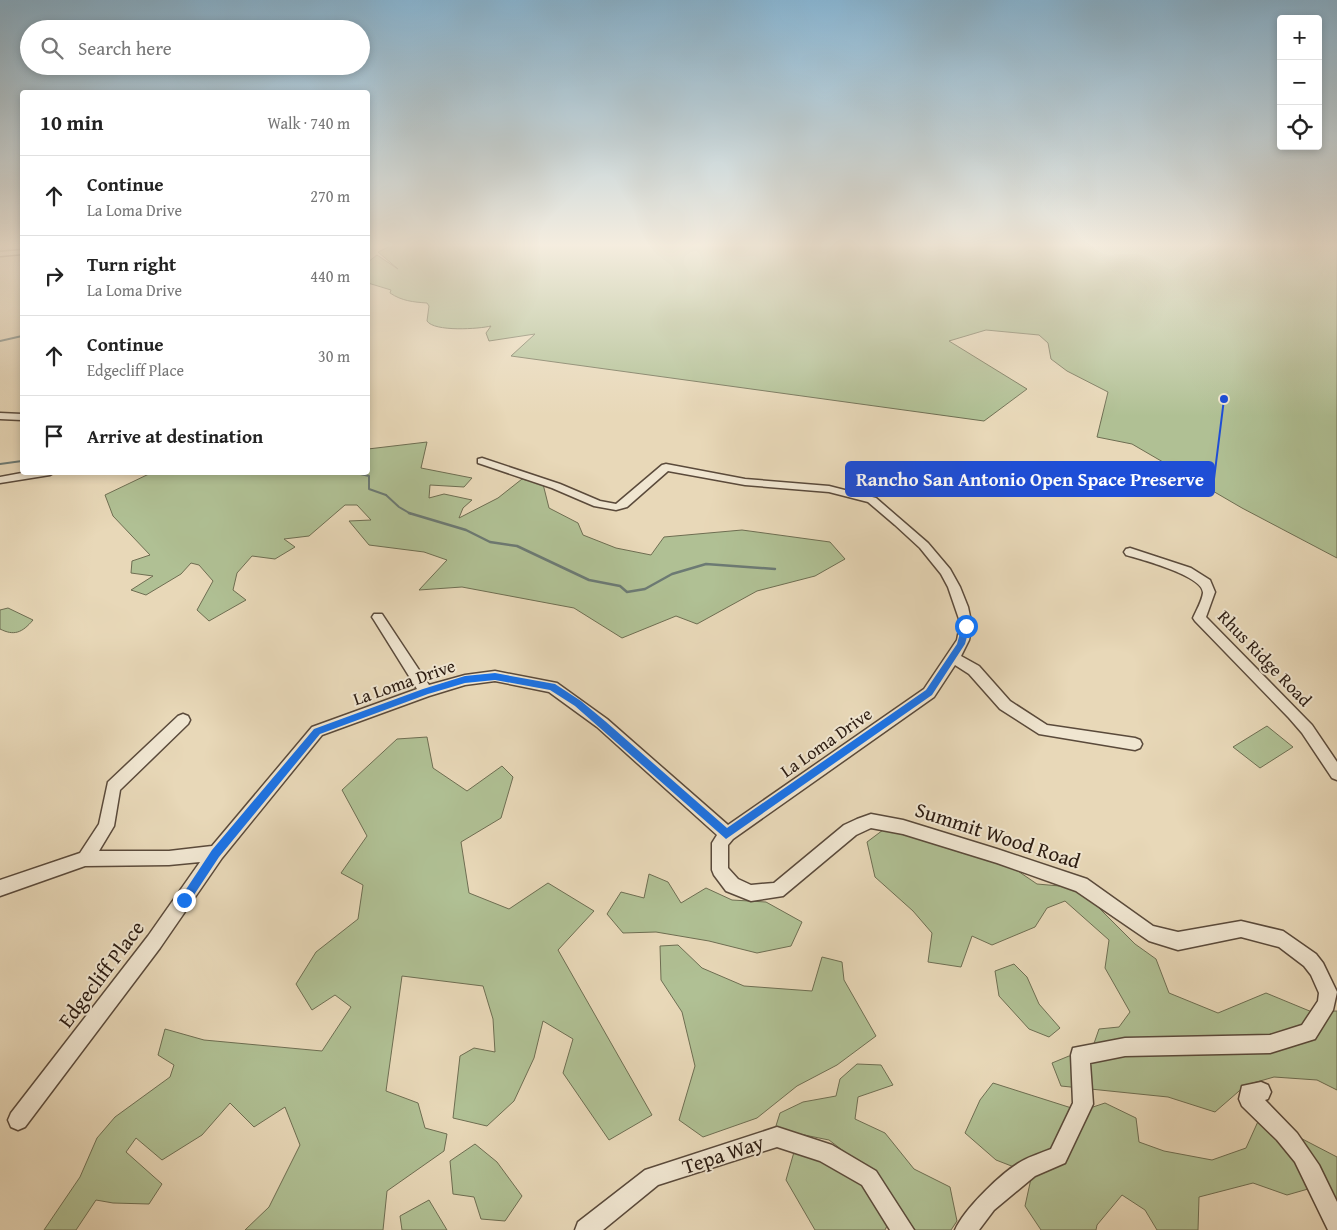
<!DOCTYPE html>
<meta charset="utf-8">
<style>
:root{--surface:#fff;--page:#f2f2f2;--text:#222;--muted:#767676;--line:#e0e0e0}
body{margin:0;font-family:"Gentium Book Plus",serif;background:var(--page);color:var(--text)}
.controls{position:absolute;right:15px;top:15px;display:grid;overflow:hidden;border-radius:5px;box-shadow:0 2px 8px #0003}
.controls button{width:45px;height:45px;display:grid;place-items:center;padding:0;border:0;border-bottom:1px solid var(--line);background:var(--surface);color:var(--text);font:25px sans-serif}
.stop{position:absolute;width:15px;height:15px;margin:-11px;border:4px solid #1a73e8;border-radius:50%;background:#fff}
.stop.end{background:#1a73e8;border-color:#fff;box-shadow:0 1px 5px #0008}
.list{margin:0;padding:0;list-style:none}
h2{display:flex;justify-content:space-between;align-items:center;height:65px;margin:0;padding:0 20px;font-size:21px}
h2 small{font-size:16px;font-weight:400;color:var(--muted)}
.list li{display:grid;grid-template-columns:32px 1fr auto;gap:15px;align-items:center;box-sizing:border-box;height:80px;padding:0 20px;border-top:1px solid var(--line)}
.list b{display:block;font-size:19px;white-space:nowrap}
.list p{margin:0;font-size:16px;white-space:nowrap;color:var(--muted)}
.list em{font-size:16px;font-style:normal;color:var(--muted)}
.icon{flex:none;width:28px;height:28px;fill:none;stroke:currentColor;stroke-width:2;stroke-linecap:round;stroke-linejoin:round}
.map{position:relative;flex:none;width:1337px;height:1230px;overflow:hidden}
.search{position:absolute;background:var(--surface);box-shadow:0 2px 8px #0003;left:20px;top:20px;width:350px;height:55px;display:flex;align-items:center;gap:12px;box-sizing:border-box;padding:0 18px;border-radius:28px;color:var(--muted);font-size:19px}
.panel{position:absolute;background:var(--surface);box-shadow:0 2px 8px #0003;left:20px;top:90px;width:350px;height:385px;border-radius:5px}
.map>svg:first-child{display:block}
</style>
<div class="map">
<svg width="1337" height="1230" viewBox="0 0 1337 1230">
<rect width="100%" height="100%" fill="#e8d8b8"/>
<filter id="stains"><feTurbulence type="fractalNoise" baseFrequency=".004" numOctaves="4"/><feColorMatrix values="0 0 0 0 .2 0 0 0 0 .09 0 0 0 0 .02 0 0 0 .5 -.17"/></filter>
<radialGradient id="worn" r=".72"><stop offset=".6" stop-color="#630" stop-opacity="0"/><stop offset="1" stop-color="#630" stop-opacity=".3"/></radialGradient>
<g fill="#b0c094" stroke="#6e6e52">
<path d="M395,244H1337V558L1242,508L1132,444L1097,437L1108,392L1067,371L1051,359L1048,343L1039,335L986,330L949,341L1027,389L984,421L511,356L535,334L489,341L486,333L491,326C479,329 434,332 427,321L429,306L427,303C413,302 402,301 390,293L391,290L368,283V262L377,255L398,269L378,252Z"/>
<path d="M427,442L421,468L472,478L464,487L430,485L429,498L444,494L472,500L463,508L459,518L498,498L522,479L543,484L549,508L578,523L583,535L616,548L651,555L664,537L742,530L830,542L845,559L815,576L757,591L697,624L676,616L622,638L574,608L462,587L419,590L447,560L424,552L369,545L349,521L371,520L357,505H345L309,536L284,539L295,547L275,559L252,556L237,573L233,590L246,600L209,621L197,610L213,581L199,565L191,563L181,574L146,595L131,590L153,576L131,573L132,561L150,555L113,516L105,495L151,473L368,472V449Z"/>
<path d="M8,608L33,620C22,633 14,636 0,629V610Z"/>
<path d="M1267,726L1293,747L1260,768L1233,747Z"/>
<path d="M427,737L433,768L467,791L502,766L513,777L501,818L461,842L469,893L509,909L548,883L594,911L558,950L652,1115L609,1140L563,1073L573,1039L543,1021L534,1058L514,1101L487,1126L453,1118L460,1056L474,1048L495,1052L493,1019L483,986L402,976L386,1091L418,1103L425,1128L447,1134L444,1151L387,1191L383,1230H245L269,1207L300,1145L285,1107L254,1127L230,1103L202,1135L162,1160L136,1138L126,1152L162,1184L149,1204L113,1203L96,1200L76,1230H44L80,1177L97,1138L115,1117L170,1077L174,1065L158,1055L165,1029L204,1040L322,1051L351,1007L335,995L312,1010L296,984L316,952L358,919L363,885L341,873L367,836L342,790L397,739Z"/>
<path d="M883,830L927,840L1009,865L1037,884L1071,887L1094,903L1135,944L1156,959L1169,993L1218,1013L1266,993L1312,1012L1337,1011V1090L1317,1080L1274,1077L1246,1085L1215,1112L1168,1097L1061,1086L1052,1063L1069,1056L1090,1055L1099,1029L1119,1027L1130,1012L1105,968L1109,940L1065,901L1047,908L1035,927L992,945L972,936L961,967L928,962L932,933L913,911L875,877L867,842Z"/>
<path d="M649,874L668,882L681,903L706,888L732,900L766,902L802,922L791,946L757,953L709,941L656,932L623,933L607,914L621,892L644,898Z"/>
<path d="M678,945L702,968L744,986L812,991L822,957L842,962L844,980L876,1036L837,1065L797,1086L757,1118L703,1137L679,1120L695,1066L682,1012L661,980L660,946Z"/>
<path d="M1014,964L1027,977L1039,1004L1060,1028L1049,1037L1029,1029L999,996L995,971Z"/>
<path d="M857,1064L881,1065L893,1085L858,1097L855,1119L885,1133L914,1169L950,1187L957,1221L951,1230H915L879,1178L829,1140L775,1129L780,1113L803,1102L836,1096L840,1079Z"/>
<path d="M993,1083L1081,1111L1105,1103L1136,1118L1139,1142L1164,1151L1212,1160L1246,1148L1260,1117L1337,1157V1218L1315,1187L1287,1195L1253,1183L1199,1197L1198,1230H1157L1145,1210L1122,1195L1097,1225L1096,1230H1041L1025,1206L1032,1174L996,1160L965,1133L980,1100Z"/>
<path d="M475,1144L497,1162L522,1196L505,1221L481,1219L474,1197L453,1194L450,1161Z"/>
<path d="M794,1152L820,1159L864,1186L887,1226L885,1230H815L786,1180Z"/>
<path d="M429,1200L447,1230H402L400,1216Z"/>
</g>
<g fill="none" stroke-linecap="round" stroke-linejoin="round">
<g stroke="#6c7a74" stroke-width="2">
<path d="M0,341L22,336"/>
<path d="M0,464L22,461"/>
<path d="M352,472L369,476V489L386,495"/>
<path d="M386,495L399,507L411,514"/>
</g>
<path stroke="#6c7a74" stroke-width="2.5" d="M409,513L466,530L490,542L517,546L589,580L620,586L627,592L645,589L672,574L706,564L775,569"/>
<defs>
<g id="minor">
<path d="M22,250V254L0,256V252Z"/>
<path d="M0,413L22,414V420L0,419Z"/>
<path d="M482,458L560,484L600,501L616,504L662,465L666,464L745,479L829,486L876,498L928,543L950,569L960,587L968,607L972,626L969,640L961,656L979,666L1010,701L1047,725L1135,738L1140,740L1142,744L1140,748L1135,750L1039,734L1000,709L969,674L955,665L934,697L733,839L728,845V868L738,879L751,885L774,883L844,825L857,819L871,814L903,820L997,849L1087,879L1153,926L1178,932L1241,921L1283,931L1316,954L1323,963L1337,992L1333,1010L1315,1039L1270,1053L1125,1056L1090,1063L1093,1104L1065,1163L1035,1176L994,1210L979,1230H955C964,1209 1002,1172 1022,1161C1031,1156 1041,1153 1051,1149L1073,1103L1071,1055L1073,1048L1125,1038L1270,1035L1302,1025L1318,1001L1319,993L1311,975L1304,966L1279,947L1241,937L1178,950L1149,941L1076,891L997,863L903,834L871,828L856,835L783,896L751,901L726,891L714,875L712,870V843L717,835L597,727L549,692L495,681L465,685L429,696L322,735L222,858L160,948L25,1127L18,1130L11,1127L8,1120L11,1113L148,936L200,862L169,865L85,866L0,896V880L80,853L99,824L108,782L178,716L183,714L188,716L190,720L188,724L120,790L114,826L99,851H169L212,846L312,727L417,689L374,620L372,617L374,614H382L429,685L465,675L495,671L557,683L607,719L728,825L924,689L957,640L959,630V619L948,587L941,574L920,548L895,525L868,502L829,492L745,485L668,471L627,507L616,510L594,506L552,488L478,463V459Z"/>
<path d="M27,472H55L50,475L0,483V477Z"/>
<path d="M1130,548L1191,568L1210,580L1215,592L1206,617L1312,725L1337,762V780L1332,778L1302,733L1289,718L1195,621L1193,618C1196,611 1202,601 1203,593C1204,576 1140,559 1126,555L1124,552L1126,549Z"/>
<path d="M1261,1082L1268,1085L1271,1092L1268,1099L1265,1100L1297,1133L1319,1165L1337,1202V1230H1328L1295,1162L1277,1140L1242,1106L1239,1099L1242,1086Z"/>
<path d="M777,1127L832,1145L876,1171L914,1230H890L862,1185L820,1161L777,1147L658,1185L603,1230H575L578,1222L645,1170Z"/>
</g>
</defs>
<use href="#minor" stroke="#5a4a3b" stroke-width="3"/>
<use href="#minor" fill="#f0e6d1" fill-rule="evenodd"/>
</g>
<linearGradient id="sky" x2="0" y2="1"><stop stop-color="#88b6d4"/><stop offset="0.59" stop-color="#f5eddf"/><stop offset="1" stop-color="#f5eddf" stop-opacity="0"/></linearGradient>
<rect width="1337" height="416" fill="url(#sky)"/>
<path fill="#1a73e8" d="M966,623L970,626L965,644L932,695L726,839L575,706L550,690L495,680L465,683L428,694L320,734L219,857L188,904L184,905L180,904L179,900L212,850L314,729L423,689L465,676L495,673L555,684L581,701L605,721L727,828L926,690L957,644L962,626Z"/>
<g text-anchor="middle" dominant-baseline="central" stroke-width="4" stroke-linejoin="round" paint-order="stroke">
<g font-size="18" fill="#2b1b11" stroke="#f0e6d1">
<text transform="translate(1265 658) rotate(46)">Rhus Ridge Road</text>
<text transform="translate(404 682) rotate(-19)">La Loma Drive</text>
<text transform="translate(826 742) rotate(-35)">La Loma Drive</text>
</g>
<g font-size="21" fill="#2b1b11" stroke="#f0e6d1">
<text transform="translate(998 835) rotate(18)">Summit Wood Road</text>
<text transform="translate(101 974) rotate(-53)">Edgecliff Place</text>
<text transform="translate(723 1154) rotate(-18)">Tepa Way</text>
</g>
</g>
<path fill="none" stroke="#1d4ed8" stroke-width="2" d="M1224 399L1214 479"/>
<circle fill="#1d4ed8" stroke="#f0e6d1" stroke-width="2" cx="1224" cy="399" r="5"/>
<rect fill="#1d4ed8" stroke="#1d4ed8" stroke-width="2" x="846" y="462" width="368" height="34" rx="5"/>
<g font-size="19" text-anchor="middle" font-weight="bold" fill="#fff">
<text x="1030" y="486">Rancho San Antonio Open Space Preserve</text>
</g>
<rect width="100%" height="100%" filter="url(#stains)"/>
<rect width="100%" height="100%" fill="url(#worn)"/>
</svg>
<div class="controls">
<button>+</button>
<button>−</button>
<button><svg class="icon" aria-label="locate" viewBox="0 0 24 24"><circle cx="12" cy="12" r="6"/><path d="M12 2v4M12 18v4M2 12h4M18 12h4"/></svg></button>
</div>
<div class="stop" style="left:966px;top:626px"></div>
<div class="stop end" style="left:184px;top:900px"></div>
<div class="search"><svg class="icon" aria-label="search" viewBox="0 0 24 24"><circle cx="10" cy="10" r="6"/><path d="M15 15l6 6"/></svg>Search here</div>
<section class="panel">
<h2>10 min<small>Walk · 740 m</small></h2>
<ul class="list">
<li><svg class="icon" aria-label="ahead" viewBox="0 0 24 24"><path d="M12 20V5M6 11l6-6 6 6"/></svg><div><b>Continue</b><p>La Loma Drive</p></div><em>270 m</em></li>
<li><svg class="icon" aria-label="right" viewBox="0 0 24 24"><path d="M7 20v-9h11M14 6l5 5-5 5"/></svg><div><b>Turn right</b><p>La Loma Drive</p></div><em>440 m</em></li>
<li><svg class="icon" aria-label="ahead" viewBox="0 0 24 24"><path d="M12 20V5M6 11l6-6 6 6"/></svg><div><b>Continue</b><p>Edgecliff Place</p></div><em>30 m</em></li>
<li><svg class="icon" aria-label="arrive" viewBox="0 0 24 24"><path d="M6 21V4h12l-3 4 3 4H6"/></svg><div><b>Arrive at destination</b></div></li>
</ul>
</section>
</div>
